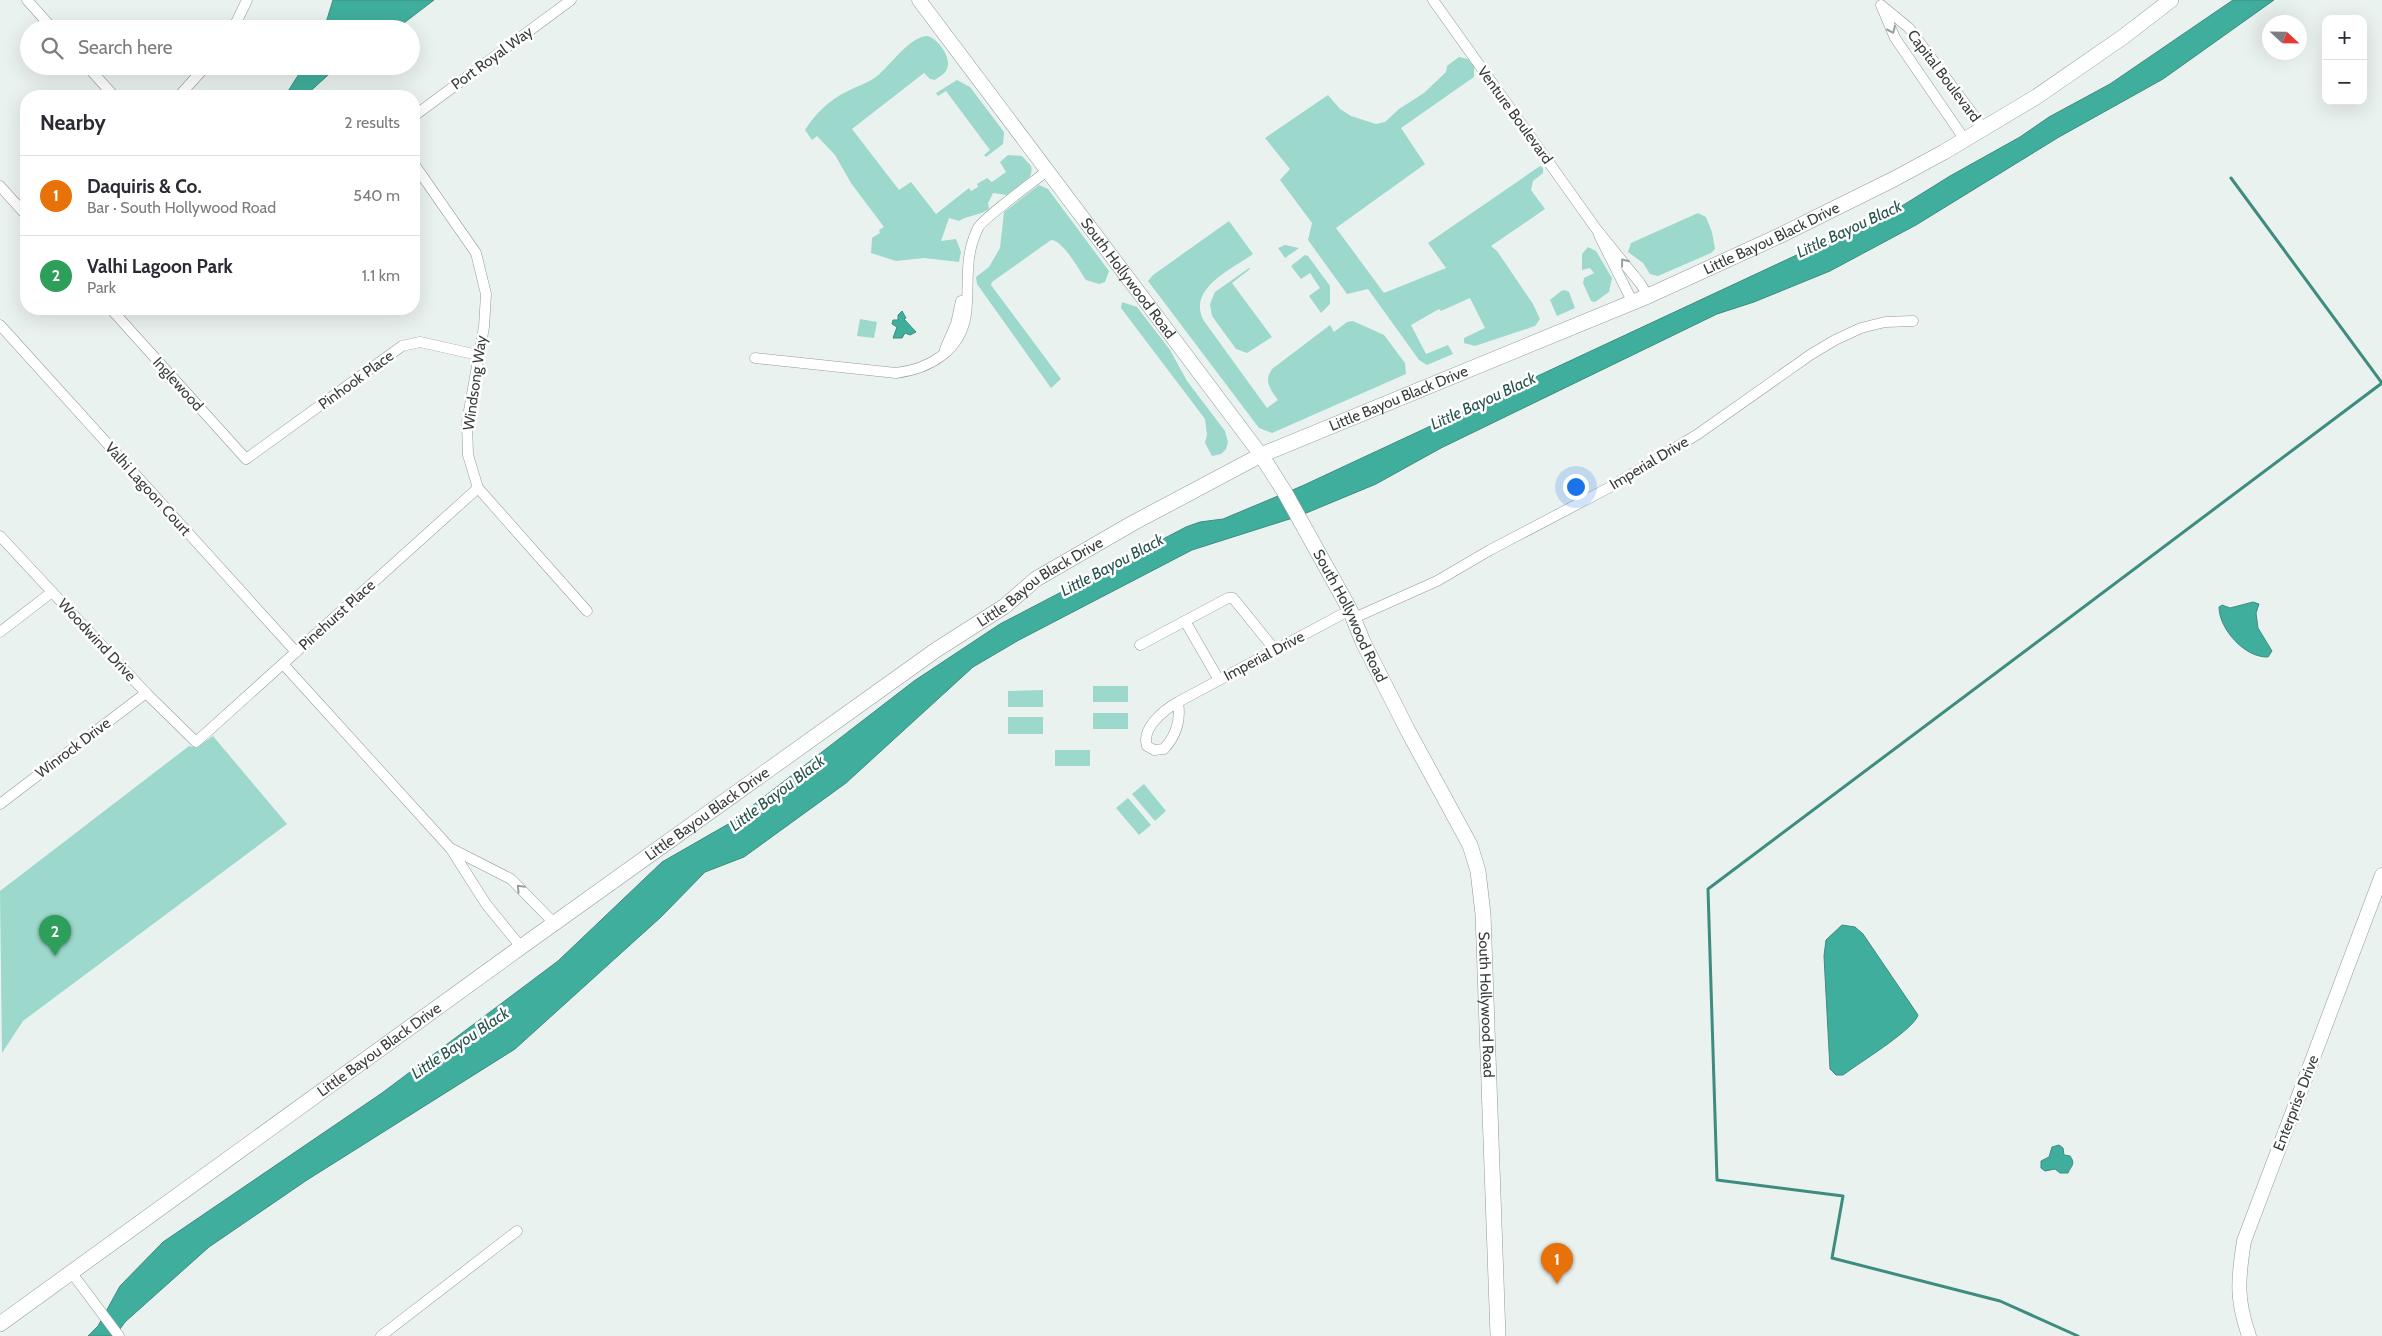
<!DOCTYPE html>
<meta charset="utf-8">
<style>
:root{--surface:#fff;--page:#f7f7f7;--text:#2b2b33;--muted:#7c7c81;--line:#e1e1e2;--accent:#9559d0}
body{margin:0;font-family:Cabin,sans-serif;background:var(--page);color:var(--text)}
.controls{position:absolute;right:15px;top:15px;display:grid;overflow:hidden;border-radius:10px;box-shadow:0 5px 20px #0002}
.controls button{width:45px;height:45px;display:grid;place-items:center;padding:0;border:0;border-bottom:1px solid var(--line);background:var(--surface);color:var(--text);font:25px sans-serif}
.compass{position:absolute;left:2262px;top:15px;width:45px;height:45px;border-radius:50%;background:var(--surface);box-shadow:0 5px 20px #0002;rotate:112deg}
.you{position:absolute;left:1575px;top:486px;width:18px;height:18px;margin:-12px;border:4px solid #fff;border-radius:50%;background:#1a73e8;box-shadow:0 0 0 8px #1a73e833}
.badge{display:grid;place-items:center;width:32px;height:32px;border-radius:50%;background:var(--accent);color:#fff;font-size:16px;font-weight:700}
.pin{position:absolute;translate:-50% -41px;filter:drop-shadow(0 1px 2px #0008)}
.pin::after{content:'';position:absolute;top:26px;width:18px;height:15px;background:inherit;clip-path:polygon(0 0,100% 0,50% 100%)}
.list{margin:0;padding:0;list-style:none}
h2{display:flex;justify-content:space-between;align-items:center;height:65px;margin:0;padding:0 20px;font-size:21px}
h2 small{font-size:16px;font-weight:400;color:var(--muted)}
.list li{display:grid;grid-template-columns:32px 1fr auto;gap:15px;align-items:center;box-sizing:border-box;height:80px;padding:0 20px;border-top:1px solid var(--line)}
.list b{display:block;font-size:19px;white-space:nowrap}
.list p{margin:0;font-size:16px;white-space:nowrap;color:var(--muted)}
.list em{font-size:16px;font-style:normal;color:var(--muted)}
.icon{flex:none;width:28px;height:28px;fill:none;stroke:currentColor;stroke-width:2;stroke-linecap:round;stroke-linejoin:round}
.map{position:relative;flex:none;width:2382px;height:1336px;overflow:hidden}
.search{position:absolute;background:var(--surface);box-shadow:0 5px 20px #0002;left:20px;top:20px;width:400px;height:55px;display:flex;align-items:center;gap:12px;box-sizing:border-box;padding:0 18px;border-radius:28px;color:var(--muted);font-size:19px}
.panel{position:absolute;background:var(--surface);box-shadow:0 5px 20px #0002;left:20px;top:90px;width:400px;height:225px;border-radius:20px}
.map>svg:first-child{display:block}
</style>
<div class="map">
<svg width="2382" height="1336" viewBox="0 0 2382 1336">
<rect width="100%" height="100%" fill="#eaf2f0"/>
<g fill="#9dd8cc">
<path d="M927,36C938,38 952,58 947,69C945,74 939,77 935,80L930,79L924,73L852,129L899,190L911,182L936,214L969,188L971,191L978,187L977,184L987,178L992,182L1006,172L1000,162L1008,155L1022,156L1031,166C1035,180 1017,187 1007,195L993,193L988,203L989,209C979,216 968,215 959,221L949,218L941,241L956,239L961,252L959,262L924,258L896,261L871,253L872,238L880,233L879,230L884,227L851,183L835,155L817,136L812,140L805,130C815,114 830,99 848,91C857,86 868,83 876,77C890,66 909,37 927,36Z"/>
<path d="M1459,57L1468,59L1474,67V77L1401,128L1425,164L1336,228L1384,293L1446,268L1428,243L1540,166L1543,168V173L1533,181L1531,190L1545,209L1491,246L1497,251L1533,304L1540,319L1535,326L1475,346L1464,343V338L1485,328L1470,298L1441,311L1439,309L1411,325L1426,354L1448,345L1453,354L1427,365L1419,360L1368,289L1347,294L1308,240L1312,223L1280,180L1290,169L1265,138L1328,95L1340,109L1351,116L1376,124L1385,122L1399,109L1424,93L1446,72L1447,66Z"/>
<path d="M957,80L970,87L1004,132L1003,144L986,157L984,155L990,150L946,91L938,96L936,93Z"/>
<path d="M1039,185L1048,189L1109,271L1105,282L1099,284L1086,280C1079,270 1063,240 1051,240L992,282L991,285L1061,379L1051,388L977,284L976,277L989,267L1000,248L1004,212Z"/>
<path d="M1698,213L1706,217L1712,232L1715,249L1711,253L1658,276L1650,274L1643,263L1628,252L1631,243Z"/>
<path d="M1229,221L1253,254C1232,269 1186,289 1204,321L1267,408L1278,400C1271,390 1263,382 1272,369L1330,325L1334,332L1347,322L1353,321L1384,335L1405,363L1406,374L1272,433L1259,428L1148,281L1153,275Z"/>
<path d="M1285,245L1299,248L1285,258L1278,248Z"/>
<path d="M1588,247L1596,251L1612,278L1609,292L1595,302L1591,301L1583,283L1584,278L1594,273L1590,268L1582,270V254Z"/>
<path d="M1305,255L1308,256L1330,286V304L1321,313L1309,296L1320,288L1310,273L1301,279L1291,266Z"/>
<path d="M1249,268L1250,269L1232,283L1272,337L1247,353L1236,349L1212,316L1210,304L1215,292Z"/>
<path d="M1565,290L1569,292L1575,308L1557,316L1550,300L1561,291Z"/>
<path d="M1122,302L1137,307L1170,350L1187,381L1225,431L1228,442L1226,449L1221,454L1212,456L1205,443L1207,435L1205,419L1121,308Z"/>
<path d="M860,319L877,322L874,338L857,336Z"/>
<rect x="1093" y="686" width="35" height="16"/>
<path d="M1043,690V707H1008V691Z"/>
<rect x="1093" y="713" width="35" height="16"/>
<rect x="1008" y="717" width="35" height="17"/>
<path d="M213,736L287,824L23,1021L2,1053L0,891L189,746L196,748Z"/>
<rect x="1055" y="750" width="35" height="16"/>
<path d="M1144,784L1166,811L1155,821L1132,794Z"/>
<path d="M1128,798L1151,825L1139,835L1116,808Z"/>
</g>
<g fill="#40ae9c" stroke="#3e8c7f">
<path d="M333,0H434L396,29H324Z"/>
<path d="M2233,0H2274L2163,79L2059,137L1916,225L1830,271L1754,302L1717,314L1441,448L1376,484L1299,516L1192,550L1019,640L973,667L846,783L744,857L705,872L661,917L515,1049L307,1180L209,1247L125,1322L115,1336H88L98,1326L120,1286L163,1242L382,1093L558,961L662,862L730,823L914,681L1000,624L1186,527L1200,522L1223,519L1302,486L1816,246L1868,227L1950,176L2020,137L2049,117L2110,84Z"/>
<path d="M304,66H338L305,96H285Z"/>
<path d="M902,311L906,318L904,319L916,332L910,335L905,333L902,338H893L897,327L892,324L893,320H898V315Z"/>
<path d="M2253,602L2259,604L2256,613L2258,628L2272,651L2268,657C2245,658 2219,629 2219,607L2222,605L2230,608Z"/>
<path d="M1842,925L1855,927L1863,934L1918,1015C1915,1028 1864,1060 1850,1070L1843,1075H1836L1830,1069L1824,956L1826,940Z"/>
<path d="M2059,1145L2063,1148L2064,1155L2070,1156C2076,1164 2071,1166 2068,1173H2060L2055,1169L2045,1171L2041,1168V1161L2049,1157L2052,1147Z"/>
</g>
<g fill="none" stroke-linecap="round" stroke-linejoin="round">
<path stroke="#3e8c7f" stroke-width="3" d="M2078,1336L2000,1301L1832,1258L1843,1196L1717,1180L1708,889L2382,383L2231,178"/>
<defs>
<g id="minor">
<path d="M27,0L53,29"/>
<path d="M1433,0L1597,230L1640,283L1648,296"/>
<path d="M233,29L247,0"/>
<path d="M87,66L114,96"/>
<path d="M179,96L206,66"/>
<path d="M414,116L571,0"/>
<path d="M1965,140L1895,38L1881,5L1909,28L1983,128"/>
<path d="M414,164L476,253L486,294L484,327L467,422L468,455L478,488L587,611"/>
<path d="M0,186L26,215"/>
<path d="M1599,235L1633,303"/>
<path d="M111,309L246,459L402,346L420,342L478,355"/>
<path d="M0,325L296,652"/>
<path d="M945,349L956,324L961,301"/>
<path d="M755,358L896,373C929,369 961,351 966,314C970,283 963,259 978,228C983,218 1036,180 1048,170"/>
<path d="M0,536L146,693L196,742L478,488"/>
<path d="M1354,618L1437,581L1490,550L1614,485L1698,434L1810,355L1835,340L1861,328L1885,322L1913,321"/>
<path d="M1185,621L1219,680"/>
<path d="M0,632L52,592"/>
<path d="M1140,645L1228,598H1233L1275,650"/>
<path d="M283,664L451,849L486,904L521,947"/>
<path d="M1178,702C1181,720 1176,736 1164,749L1154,750L1147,746C1141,728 1164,710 1178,702L1350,610"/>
<path d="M0,804L146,693"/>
<path d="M452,849L511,879L554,923"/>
<path d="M71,1272L119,1336"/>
<path d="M381,1336L517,1231"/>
</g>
<g id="tertiary">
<path id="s1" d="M919,0L1261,455"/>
<path d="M2249,1336C2236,1299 2238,1279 2244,1241L2382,875"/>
</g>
<g id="secondary">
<path id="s2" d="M1261,455L1284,491L1350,610L1363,642L1408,731L1470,845L1478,871L1483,914L1498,1336"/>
<path id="s3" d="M0,1324L521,947L936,650L1005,606L1036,579L1133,523L1261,455L1648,296L1779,236L1894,179L1944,152L2036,97L2123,37L2171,0"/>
</g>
</defs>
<use href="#minor" stroke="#939b9a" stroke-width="11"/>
<use href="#tertiary" stroke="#939b9a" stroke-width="15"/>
<use href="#secondary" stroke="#939b9a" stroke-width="16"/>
<use href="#minor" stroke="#fff" stroke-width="10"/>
<use href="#tertiary" stroke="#fff" stroke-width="14"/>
<use href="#secondary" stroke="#fff" stroke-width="15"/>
</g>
<defs><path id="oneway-chevron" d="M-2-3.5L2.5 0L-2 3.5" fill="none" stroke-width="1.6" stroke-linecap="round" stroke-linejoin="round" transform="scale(1.25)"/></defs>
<g stroke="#9c9e9e">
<use href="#oneway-chevron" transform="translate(1892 30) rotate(66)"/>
<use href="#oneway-chevron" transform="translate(1624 262) rotate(-128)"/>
<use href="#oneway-chevron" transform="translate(520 888) rotate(-134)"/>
</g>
<g text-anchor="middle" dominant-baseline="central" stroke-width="5" stroke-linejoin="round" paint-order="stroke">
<g font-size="15" fill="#393d3c" stroke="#fff">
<text transform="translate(492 58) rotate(-36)">Port Royal Way</text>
<text transform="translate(1944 76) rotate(53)">Capital Boulevard</text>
<text transform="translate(1515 115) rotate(54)">Venture Boulevard</text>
<text stroke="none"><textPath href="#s3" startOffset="2088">Little Bayou Black Drive</textPath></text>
<text stroke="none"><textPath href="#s1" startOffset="348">South Hollywood Road</textPath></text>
<text transform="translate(356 380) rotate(-36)">Pinhook Place</text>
<text transform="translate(475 383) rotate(-82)">Windsong Way</text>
<text transform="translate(178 384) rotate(48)">Inglewood</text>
<text stroke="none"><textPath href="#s3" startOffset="1682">Little Bayou Black Drive</textPath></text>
<text transform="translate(1649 463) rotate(-31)">Imperial Drive</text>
<text transform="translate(148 489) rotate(48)">Valhi Lagoon Court</text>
<text stroke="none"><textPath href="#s3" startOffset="1278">Little Bayou Black Drive</textPath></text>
<text transform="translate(337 615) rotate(-42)">Pinehurst Place</text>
<text stroke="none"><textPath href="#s2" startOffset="184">South Hollywood Road</textPath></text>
<text transform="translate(97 640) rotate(47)">Woodwind Drive</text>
<text transform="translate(1264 656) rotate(-28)">Imperial Drive</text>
<text transform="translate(73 748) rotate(-37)">Winrock Drive</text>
<text stroke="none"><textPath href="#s3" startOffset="872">Little Bayou Black Drive</textPath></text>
<text stroke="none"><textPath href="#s2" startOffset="604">South Hollywood Road</textPath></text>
<text stroke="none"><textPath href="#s3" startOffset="468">Little Bayou Black Drive</textPath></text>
<text transform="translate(2296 1103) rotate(-69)">Enterprise Drive</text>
</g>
<g font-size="16" font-style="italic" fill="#26544c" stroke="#fff">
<text transform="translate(1849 229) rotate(-25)">Little Bayou Black</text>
<text transform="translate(1483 401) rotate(-25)">Little Bayou Black</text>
<text transform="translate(1112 565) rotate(-28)">Little Bayou Black</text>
<text transform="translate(777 793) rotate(-37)">Little Bayou Black</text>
<text transform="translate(460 1043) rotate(-34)">Little Bayou Black</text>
</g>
</g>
</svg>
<div class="controls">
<button>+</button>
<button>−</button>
</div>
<svg class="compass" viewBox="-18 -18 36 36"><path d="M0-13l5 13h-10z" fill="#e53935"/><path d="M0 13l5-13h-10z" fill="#7c7c81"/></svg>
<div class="you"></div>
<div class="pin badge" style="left:1557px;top:1284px;background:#e8710a">1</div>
<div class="pin badge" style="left:55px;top:956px;background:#2e9e5b">2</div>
<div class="search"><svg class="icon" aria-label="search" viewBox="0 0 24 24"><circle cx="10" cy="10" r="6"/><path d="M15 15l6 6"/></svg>Search here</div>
<section class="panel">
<h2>Nearby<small>2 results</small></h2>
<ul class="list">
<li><span class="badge" style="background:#e8710a">1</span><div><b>Daquiris &amp; Co.</b><p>Bar · South Hollywood Road</p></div><em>540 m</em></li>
<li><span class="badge" style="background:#2e9e5b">2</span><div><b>Valhi Lagoon Park</b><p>Park</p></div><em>1.1 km</em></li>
</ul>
</section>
</div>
